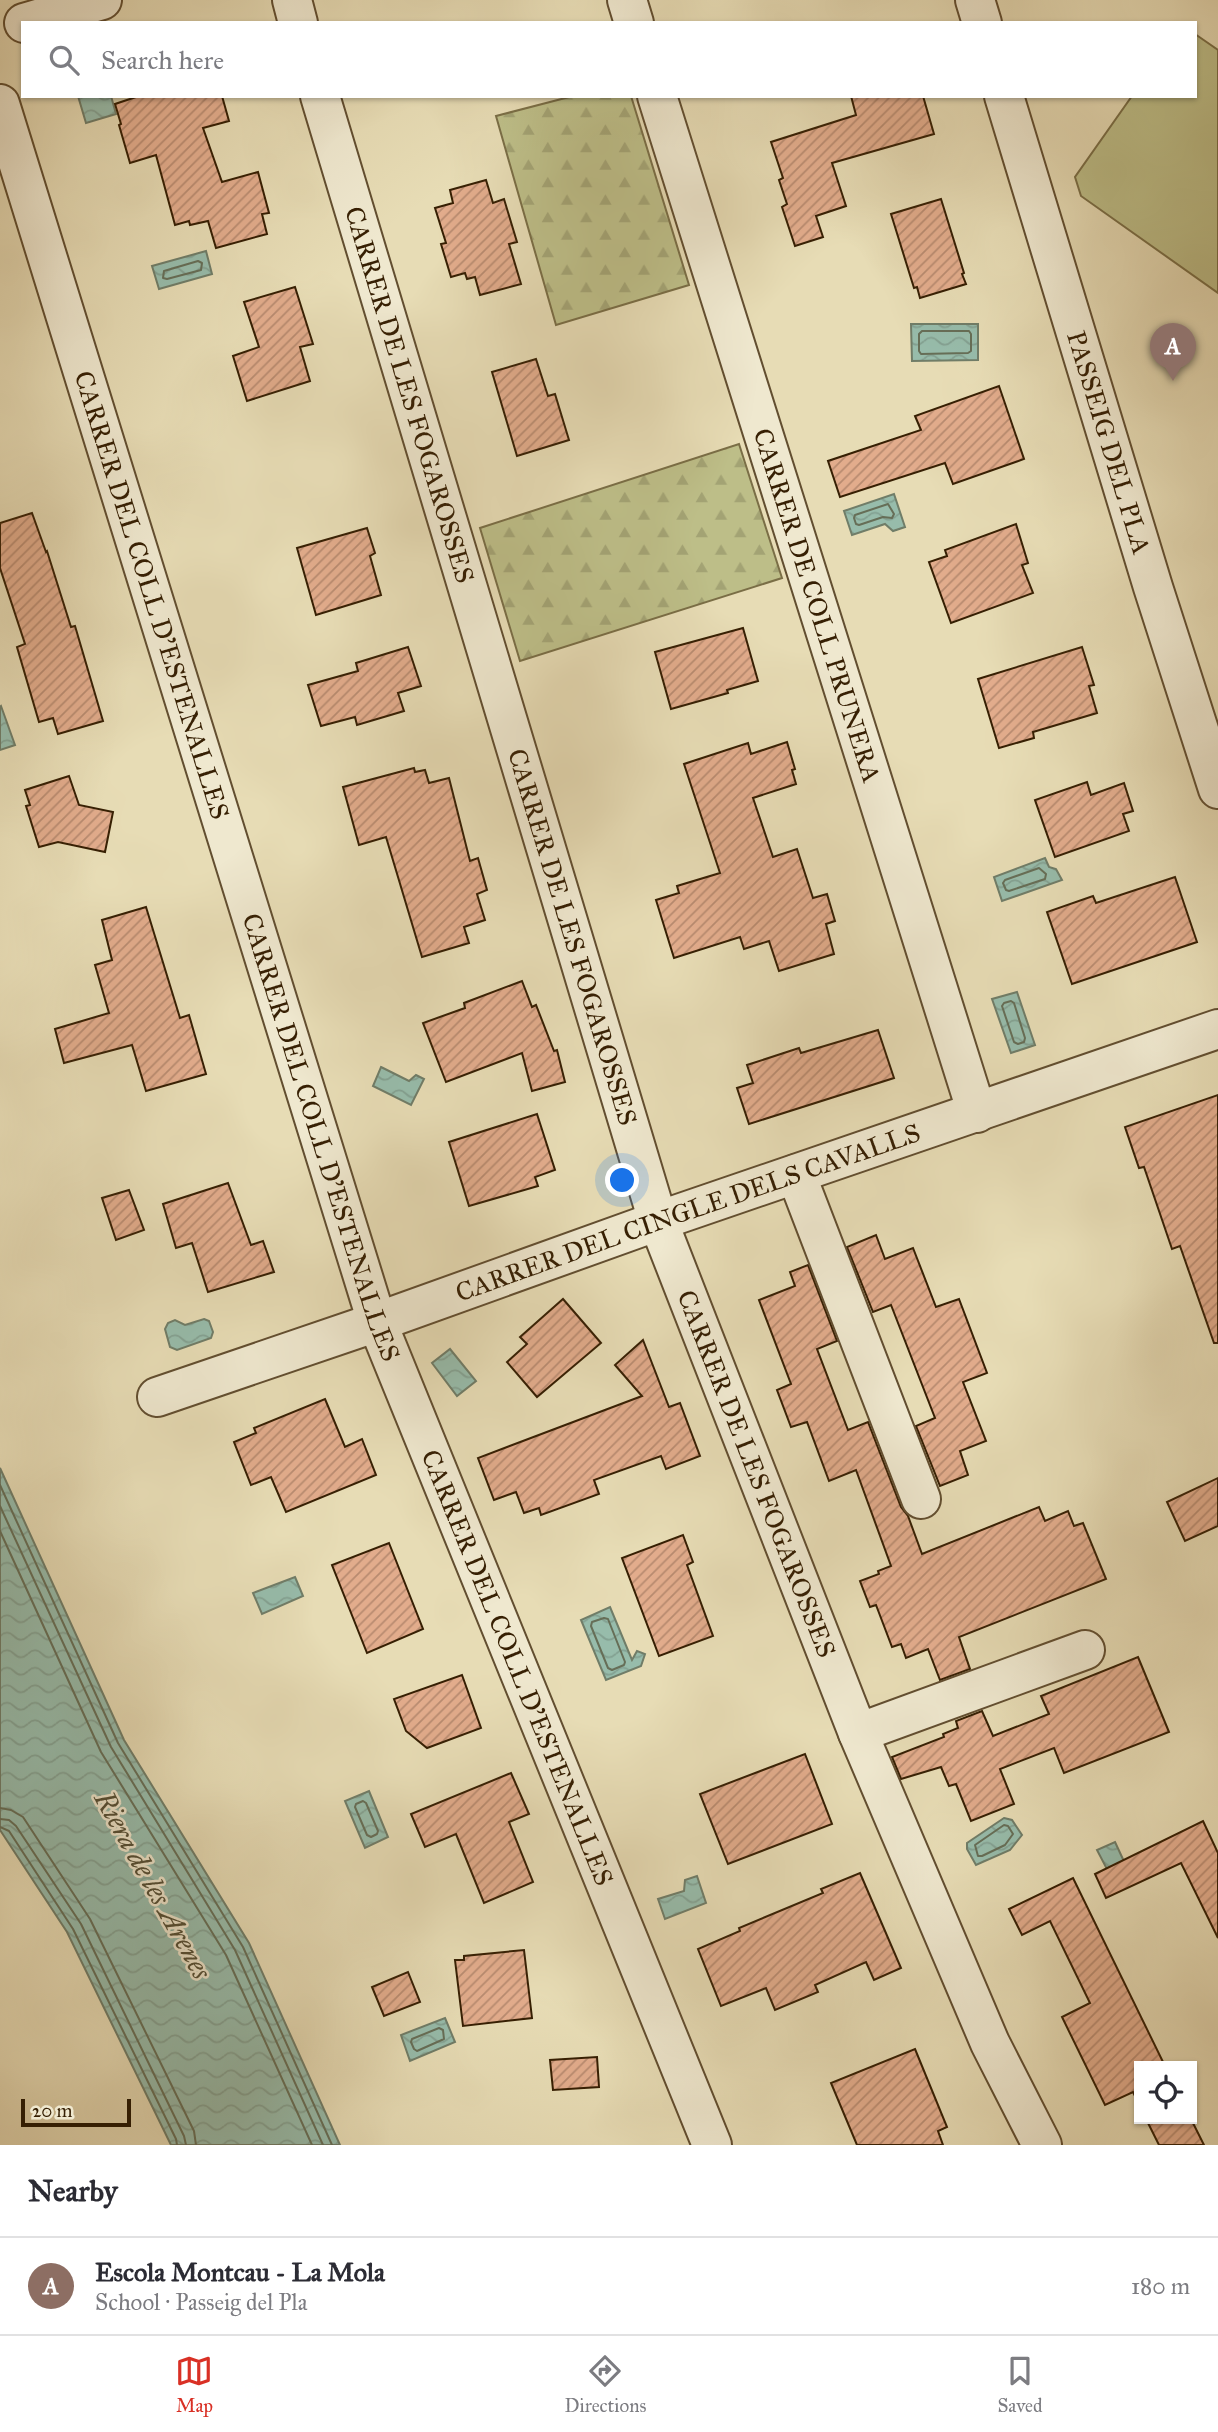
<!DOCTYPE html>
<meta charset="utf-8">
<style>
:root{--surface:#fff;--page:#f2f2f3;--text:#2b2b33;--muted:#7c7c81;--line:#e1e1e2;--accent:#d93025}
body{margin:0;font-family:"IM FELL Great Primer",serif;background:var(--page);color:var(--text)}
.controls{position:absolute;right:21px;bottom:21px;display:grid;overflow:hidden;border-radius:0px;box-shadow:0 2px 5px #0004}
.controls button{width:63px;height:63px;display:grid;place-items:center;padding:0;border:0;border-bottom:2px solid var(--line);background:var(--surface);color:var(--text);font:35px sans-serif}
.scale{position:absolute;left:21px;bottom:18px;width:110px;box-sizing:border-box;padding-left:7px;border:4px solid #361f03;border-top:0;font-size:19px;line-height:24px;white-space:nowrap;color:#361f03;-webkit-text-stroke:5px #efe8cf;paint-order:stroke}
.you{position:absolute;left:623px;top:1181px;width:24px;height:24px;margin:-18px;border:5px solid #fff;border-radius:50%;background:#1a73e8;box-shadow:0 0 0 10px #1a73e833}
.badge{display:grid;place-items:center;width:46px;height:46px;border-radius:50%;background:var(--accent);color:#fff;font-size:23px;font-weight:700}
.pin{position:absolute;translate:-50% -58px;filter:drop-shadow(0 2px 4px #0008)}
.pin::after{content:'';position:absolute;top:37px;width:24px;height:21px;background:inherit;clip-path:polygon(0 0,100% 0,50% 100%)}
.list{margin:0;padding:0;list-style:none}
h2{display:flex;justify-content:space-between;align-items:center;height:91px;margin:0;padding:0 28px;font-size:30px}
h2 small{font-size:23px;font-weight:400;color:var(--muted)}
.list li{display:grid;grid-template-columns:46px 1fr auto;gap:21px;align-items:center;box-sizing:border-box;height:98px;padding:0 28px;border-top:2px solid var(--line)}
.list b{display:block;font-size:26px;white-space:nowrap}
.list p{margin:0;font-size:23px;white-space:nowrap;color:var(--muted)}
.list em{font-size:23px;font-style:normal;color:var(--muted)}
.icon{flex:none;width:38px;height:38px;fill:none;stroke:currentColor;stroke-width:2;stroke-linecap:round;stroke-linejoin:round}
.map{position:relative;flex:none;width:1218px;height:2145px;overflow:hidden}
.search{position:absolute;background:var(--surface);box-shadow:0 2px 5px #0004;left:21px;right:21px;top:21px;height:77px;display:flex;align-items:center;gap:18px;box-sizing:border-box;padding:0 24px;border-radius:0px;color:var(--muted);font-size:26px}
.sheet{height:189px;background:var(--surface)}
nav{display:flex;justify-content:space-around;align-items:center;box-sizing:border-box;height:98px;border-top:2px solid var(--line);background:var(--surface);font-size:19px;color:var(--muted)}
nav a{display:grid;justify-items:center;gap:4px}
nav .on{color:var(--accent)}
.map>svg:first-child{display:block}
</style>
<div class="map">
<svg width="1218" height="2145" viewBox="0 0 1218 2145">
<defs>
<pattern id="forest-firs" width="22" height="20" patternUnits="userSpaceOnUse" patternTransform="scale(1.75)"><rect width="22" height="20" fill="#bdbe88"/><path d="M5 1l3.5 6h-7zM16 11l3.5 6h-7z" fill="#a3a374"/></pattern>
<pattern id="water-waves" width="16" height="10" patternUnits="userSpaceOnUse" patternTransform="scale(1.75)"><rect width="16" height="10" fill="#97bcab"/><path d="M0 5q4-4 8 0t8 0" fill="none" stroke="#83a192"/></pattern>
<pattern id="building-hatch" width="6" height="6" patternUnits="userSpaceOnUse" patternTransform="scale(1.75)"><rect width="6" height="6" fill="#e2ac8c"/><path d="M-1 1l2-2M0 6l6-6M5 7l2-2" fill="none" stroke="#b88b70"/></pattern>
</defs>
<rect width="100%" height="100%" fill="#e7dcb5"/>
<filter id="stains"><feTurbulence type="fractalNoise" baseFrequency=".00286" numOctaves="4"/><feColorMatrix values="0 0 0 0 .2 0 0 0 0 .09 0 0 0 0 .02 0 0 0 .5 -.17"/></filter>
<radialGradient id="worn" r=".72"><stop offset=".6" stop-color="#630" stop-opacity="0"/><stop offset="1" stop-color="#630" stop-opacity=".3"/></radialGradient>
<g fill="url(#forest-firs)" stroke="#7a6e46" stroke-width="2">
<path d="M573,96H631L689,285L556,325L496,116Z"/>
<path d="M739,444L782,578L520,661L480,528Z"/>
</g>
<path fill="#bdbe88" stroke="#7a6e46" stroke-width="2" d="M1195,34L1218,50V293L1081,196L1075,177L1132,96H1195Z"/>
<g fill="url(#water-waves)" stroke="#707d68" stroke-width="2">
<path d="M78,96H111L116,114L86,123Z"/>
<path d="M206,251L212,274L159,289L152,266Z"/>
<path d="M911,324H978V360L912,361Z"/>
<path d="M894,494L905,527L893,531L885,524L852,535L844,511Z"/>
<path d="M1,706L15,745L0,750V707Z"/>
<path d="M1045,858L1049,867L1056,869L1062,880L1002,901L994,877Z"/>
<path d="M1017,992L1035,1045L1011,1053L992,999Z"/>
<path d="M381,1067L409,1081L416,1075L424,1079L411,1105L373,1086Z"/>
<path d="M204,1319L209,1321L213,1332L211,1338L177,1350L170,1347L165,1329L168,1323L175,1320L185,1325Z"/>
<path d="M450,1349L476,1381L457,1396L432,1363Z"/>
<path d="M0,1468L124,1740L249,1943L340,2145H171L67,1932L0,1830Z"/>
<path d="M295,1577L303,1596L262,1614L253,1593Z"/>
<path d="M610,1607L632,1660L637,1651L645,1654L641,1666L606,1680L581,1620Z"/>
<path d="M369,1791L388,1837L365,1848L345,1801Z"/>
<path d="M1004,1818L1012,1820L1022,1835L1010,1850L976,1865L967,1849V1843Z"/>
<path d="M1115,1842L1134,1883L1109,1873L1097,1850Z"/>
<path d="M697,1876L706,1903L665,1919L658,1899L684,1891L685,1880Z"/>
<path d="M445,2018L455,2042L410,2061L401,2035Z"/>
</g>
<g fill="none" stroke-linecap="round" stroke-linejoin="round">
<g stroke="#666e57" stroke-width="2">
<path d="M198,261L202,263L201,270L167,279L163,278L164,271Z"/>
<path d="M922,331H969L971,334V351L968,353L921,354L919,351V334Z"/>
<path d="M888,504L894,514L892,518L883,517L859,525L856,524L854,518L855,515Z"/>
<path d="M1039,868L1046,874L1045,879L1009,891L1006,890L1003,883L1005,880Z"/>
<path d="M1011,1001L1014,1003L1025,1038L1024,1042L1018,1044L1014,1042L1002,1006L1004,1003Z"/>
<path d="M0,1485L118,1743L243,1947L332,2145"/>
<path d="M0,1506L111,1747L235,1950L323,2145"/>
<path d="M0,1531L101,1752L226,1955L312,2145"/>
<path d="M604,1618L608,1619L625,1662L624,1665L612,1670L608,1668L591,1626L592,1622Z"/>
<path d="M363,1801L366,1803L378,1831L377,1834L371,1837L367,1835L355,1807L356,1804Z"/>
<path d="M0,1808L11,1810L23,1817L90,1919L194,2131L196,2145"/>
<path d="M0,1819L9,1820L16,1826L81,1924L184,2136L186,2145"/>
<path d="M1004,1825L1008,1826L1013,1834L1005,1845L982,1856H978L975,1845Z"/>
<path d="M0,1827L9,1831L73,1929L176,2139L177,2145"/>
<path d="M439,2028L443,2030L444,2039L417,2051L414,2049L411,2042L412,2039Z"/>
</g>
</g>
<g fill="url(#building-hatch)" stroke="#361f03" stroke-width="2">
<path d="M139,96H222L229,121L203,128L222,182L258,172L269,213L262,214L267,234L216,248L208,221L190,225L189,221L175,225L156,155L130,163L119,125L121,124L115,104Z"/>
<path d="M851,96H923L934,134L832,163L846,206L816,216L823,237L795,246L782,207L787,204L779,180L783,178L771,142L856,115Z"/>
<path d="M486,180L493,203L504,199L517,242L509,244L521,284L480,295L475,277L467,279L465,273L451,277L441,244L446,243L435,208L453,203L450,190Z"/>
<path d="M941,199L964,273L962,274L966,284L920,298L917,287L914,288L891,214Z"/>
<path d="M295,287L313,344L300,347L310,381L247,401L233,356L259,347L244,302Z"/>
<path d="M536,359L548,396L555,394L569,440L517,456L492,372Z"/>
<path d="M999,386L1024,459L953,484L945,463L840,497L828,461L921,430L915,416Z"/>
<path d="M32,513L46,552L47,551L71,627L75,626L103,721L58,734L53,718L39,722L17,647L25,644L0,568V523Z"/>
<path d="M1016,524L1028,563L1022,565L1033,593L951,623L929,562L947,556L945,550Z"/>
<path d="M367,528L375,553L370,556L381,595L316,615L297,548Z"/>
<path d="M743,628L758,681L727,690L728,693L671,709L655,652Z"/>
<path d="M408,647L421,686L398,693L404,711L357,725L355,717L321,726L308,685L358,671L356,663Z"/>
<path d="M1082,647L1094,685L1089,686L1097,713L1033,732L1034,738L999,748L978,679Z"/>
<path d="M787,742L795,769L792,770L796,784L753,798L773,857L797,849L813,898L827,894L835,921L826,924L834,954L779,971L769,941L744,949L740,937L674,958L656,900L679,893L677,886L720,873L684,764L748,743L751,754Z"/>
<path d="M414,768L415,772L425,770L429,783L449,778L470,861L478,858L487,890L477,894L485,920L464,927L469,943L422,957L386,837L359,845L343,787Z"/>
<path d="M69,776L79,805L113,812L105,852L58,842L39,847L26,806L30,805L25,790Z"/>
<path d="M1087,782L1091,795L1124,783L1133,811L1123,814L1129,831L1055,857L1035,800Z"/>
<path d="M1175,877L1197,942L1072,984L1047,912L1093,896L1096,903Z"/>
<path d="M146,907L180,1018L189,1015L206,1074L146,1091L132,1045L64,1063L55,1029L109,1013L95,965L112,960L102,920Z"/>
<path d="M522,981L532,1007L536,1005L554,1051L557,1050L565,1082L532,1091L522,1053L446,1082L423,1023L465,1008L464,1003Z"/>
<path d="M878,1030L894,1078L749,1124L737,1088L753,1083L747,1065L799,1048L801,1053Z"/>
<path d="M1218,1095V1343H1214L1180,1246L1172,1249L1144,1167L1139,1168L1125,1127Z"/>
<path d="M537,1114L555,1170L535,1177L538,1186L469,1206L449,1142Z"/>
<path d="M228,1183L251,1245L263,1241L274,1272L208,1292L192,1243L176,1248L163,1204Z"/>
<path d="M129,1190L144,1230L116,1240L102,1198Z"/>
<path d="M876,1235L885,1259L913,1248L936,1307L959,1299L987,1373L963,1382L986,1441L960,1451L968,1475L940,1486L916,1426L935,1418L891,1305L873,1312L847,1247Z"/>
<path d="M808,1265L837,1341L817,1349L848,1430L868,1422L901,1507L908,1516L922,1554L1039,1507L1045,1521L1068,1511L1074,1526L1083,1523L1106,1579L959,1637L970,1669L940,1680L928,1649L906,1658L901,1644L892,1647L876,1605L870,1607L860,1581L879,1574L878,1571L891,1566L856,1470L829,1481L807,1422L791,1427L777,1390L791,1384L759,1300L795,1286L790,1272Z"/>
<path d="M563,1299L601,1343L537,1397L507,1362L527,1344L520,1337Z"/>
<path d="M643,1340L669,1407L680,1403L700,1456L666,1469L661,1456L594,1480L599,1494L541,1515L539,1508L524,1513L516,1492L494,1500L478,1458L642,1396L615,1365Z"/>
<path d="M325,1399L345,1447L362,1439L376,1475L286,1512L271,1477L251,1485L234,1442L256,1433L254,1428Z"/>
<path d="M1218,1478V1526L1185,1541L1167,1502Z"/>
<path d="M683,1535L693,1562L687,1565L713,1636L659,1656L622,1558Z"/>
<path d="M389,1543L423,1629L367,1653L332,1565Z"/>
<path d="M1138,1657L1169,1732L1064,1773L1054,1748L1000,1769L1014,1804L971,1821L956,1784L949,1786L941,1767L901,1779L892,1757L944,1737L943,1734L958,1728L956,1721L982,1711L993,1736L1049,1714L1041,1696Z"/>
<path d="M462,1675L481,1728L427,1748L406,1731L394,1699Z"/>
<path d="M805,1754L832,1824L728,1864L700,1794Z"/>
<path d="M511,1773L529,1814L509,1822L533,1882L484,1903L456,1834L425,1847L411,1814Z"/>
<path d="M1203,1821L1218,1853V1938L1181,1863L1106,1898L1095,1874Z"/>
<path d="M860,1873L901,1968L874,1980L866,1962L815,1985L818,1992L775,2010L766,1988L721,2006L698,1949L740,1931L739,1928L823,1893L821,1889Z"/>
<path d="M1073,1878L1165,2066H1139V2104L1133,2092L1105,2105L1062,2017L1090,2003L1050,1921L1022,1935L1009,1909Z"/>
<path d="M524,1950L532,2018L463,2026L455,1960H464V1956Z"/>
<path d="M408,1972L420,2002L384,2016L372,1987Z"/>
<path d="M915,2049L947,2127L938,2131L943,2145H857L831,2083Z"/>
<path d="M597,2057L599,2087L553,2090L550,2060Z"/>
<path d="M1146,2119H1191L1204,2145H1159Z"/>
</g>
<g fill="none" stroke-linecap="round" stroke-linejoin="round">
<defs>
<g id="minor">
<path d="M292,0L298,23"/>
<path d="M627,0L634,23"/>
<path d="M975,0L982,23"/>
<path d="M24,23L102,0"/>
<path id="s1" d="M320,96L658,1221L858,1733L990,2043L1042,2145"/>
<path id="s2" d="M657,96L977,1113"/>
<path id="s3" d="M1004,96L1153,587L1218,789"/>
<path id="s4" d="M0,104L377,1322L712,2145"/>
<path d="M796,1174L921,1499"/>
<path id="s5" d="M157,1397L377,1322L658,1221L1218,1029"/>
<path d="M858,1733L1085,1650"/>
</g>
</defs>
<use href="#minor" stroke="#624e30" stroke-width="42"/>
<use href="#minor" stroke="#efe8cf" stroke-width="38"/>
</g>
<g text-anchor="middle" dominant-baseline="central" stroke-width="5" stroke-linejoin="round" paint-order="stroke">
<g font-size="26" fill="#361f03" stroke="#efe8cf">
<text stroke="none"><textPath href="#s1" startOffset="312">CARRER DE LES FOGAROSSES</textPath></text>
<text stroke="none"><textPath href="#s3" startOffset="362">PASSEIG DEL PLA</textPath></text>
<text stroke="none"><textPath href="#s4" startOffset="514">CARRER DEL COLL D'ESTENALLES</textPath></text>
<text stroke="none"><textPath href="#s2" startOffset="534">CARRER DE COLL PRUNERA</textPath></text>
<text stroke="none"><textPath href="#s1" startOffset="878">CARRER DE LES FOGAROSSES</textPath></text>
<text stroke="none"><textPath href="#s4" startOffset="1082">CARRER DEL COLL D'ESTENALLES</textPath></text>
<text stroke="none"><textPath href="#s5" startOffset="562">CARRER DEL CINGLE DELS CAVALLS</textPath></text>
<text stroke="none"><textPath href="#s1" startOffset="1446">CARRER DE LES FOGAROSSES</textPath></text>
<text stroke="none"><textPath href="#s4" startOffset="1648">CARRER DEL COLL D'ESTENALLES</textPath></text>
</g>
<g font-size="28" font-style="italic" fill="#534e35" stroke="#efe8cf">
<text transform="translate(153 1885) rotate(61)">Riera de les Arenes</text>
</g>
</g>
<rect width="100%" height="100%" filter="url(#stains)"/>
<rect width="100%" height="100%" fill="url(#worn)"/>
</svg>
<div class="controls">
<button><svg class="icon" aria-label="locate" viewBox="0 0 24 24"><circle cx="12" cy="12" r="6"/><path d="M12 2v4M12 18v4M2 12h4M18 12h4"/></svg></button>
</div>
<div class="scale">20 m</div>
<div class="you"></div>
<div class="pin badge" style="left:1173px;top:381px;background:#8d6e63">A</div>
<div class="search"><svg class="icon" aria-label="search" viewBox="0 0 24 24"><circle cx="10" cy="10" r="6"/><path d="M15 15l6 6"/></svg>Search here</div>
</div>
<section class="sheet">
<h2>Nearby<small></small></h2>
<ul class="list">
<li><span class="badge" style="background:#8d6e63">A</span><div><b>Escola Montcau - La Mola</b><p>School · Passeig del Pla</p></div><em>180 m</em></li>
</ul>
</section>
<nav>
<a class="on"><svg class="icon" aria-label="map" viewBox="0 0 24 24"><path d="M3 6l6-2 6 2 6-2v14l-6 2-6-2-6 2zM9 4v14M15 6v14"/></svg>Map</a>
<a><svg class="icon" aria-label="directions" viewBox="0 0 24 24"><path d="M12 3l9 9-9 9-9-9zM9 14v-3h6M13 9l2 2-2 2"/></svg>Directions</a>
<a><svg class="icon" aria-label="saved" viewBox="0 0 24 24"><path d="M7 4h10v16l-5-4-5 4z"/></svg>Saved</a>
</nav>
